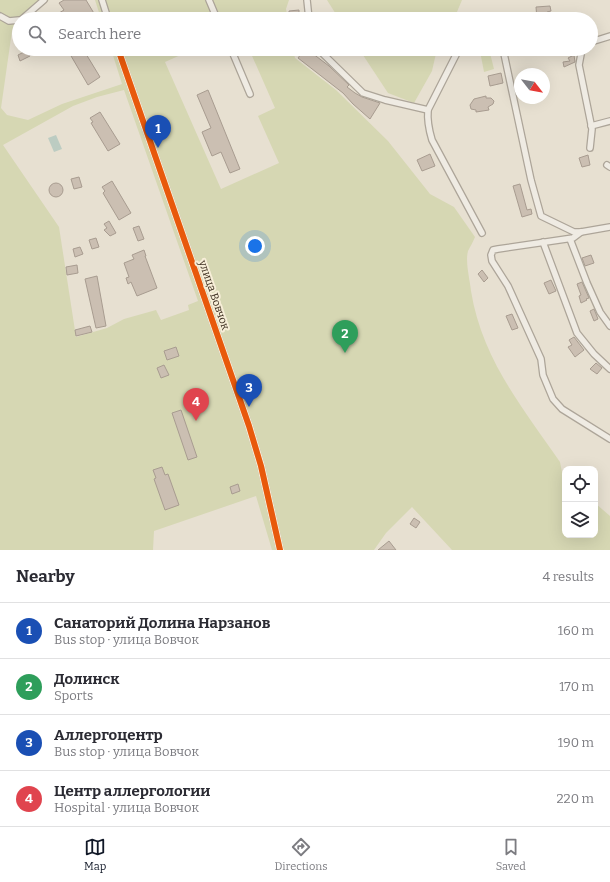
<!DOCTYPE html>
<meta charset="utf-8">
<style>
:root{--surface:#fff;--page:#f2f2f3;--text:#2b2b33;--muted:#7c7c81;--line:#e1e1e2;--accent:#111827}
body{margin:0;font-family:Bitter,serif;background:var(--page);color:var(--text)}
.controls{position:absolute;right:12px;bottom:12px;display:grid;overflow:hidden;border-radius:8px;box-shadow:0 4px 16px #0002}
.controls button{width:36px;height:36px;display:grid;place-items:center;padding:0;border:0;border-bottom:1px solid var(--line);background:var(--surface);color:var(--text);font:20px sans-serif}
.compass{position:absolute;left:514px;top:68px;width:36px;height:36px;border-radius:50%;background:var(--surface);box-shadow:0 4px 16px #0002;rotate:121deg}
.you{position:absolute;left:255px;top:246px;width:14px;height:14px;margin:-10px;border:3px solid #fff;border-radius:50%;background:#1a73e8;box-shadow:0 0 0 6px #1a73e833}
.badge{display:grid;place-items:center;width:26px;height:26px;border-radius:50%;background:var(--accent);color:#fff;font-size:13px;font-weight:700}
.pin{position:absolute;translate:-50% -33px;filter:drop-shadow(0 1px 2px #0008)}
.pin::after{content:'';position:absolute;top:21px;width:14px;height:12px;background:inherit;clip-path:polygon(0 0,100% 0,50% 100%)}
.list{margin:0;padding:0;list-style:none}
h2{display:flex;justify-content:space-between;align-items:center;height:52px;margin:0;padding:0 16px;font-size:17px}
h2 small{font-size:13px;font-weight:400;color:var(--muted)}
.list li{display:grid;grid-template-columns:26px 1fr auto;gap:12px;align-items:center;box-sizing:border-box;height:56px;padding:0 16px;border-top:1px solid var(--line)}
.list b{display:block;font-size:15px;white-space:nowrap}
.list p{margin:0;font-size:13px;white-space:nowrap;color:var(--muted)}
.list em{font-size:13px;font-style:normal;color:var(--muted)}
.icon{flex:none;width:22px;height:22px;fill:none;stroke:currentColor;stroke-width:2;stroke-linecap:round;stroke-linejoin:round}
.map{position:relative;flex:none;width:610px;height:550px;overflow:hidden}
.search{position:absolute;background:var(--surface);box-shadow:0 4px 16px #0002;left:12px;right:12px;top:12px;height:44px;display:flex;align-items:center;gap:10px;box-sizing:border-box;padding:0 14px;border-radius:22px;color:var(--muted);font-size:15px}
.sheet{height:276px;background:var(--surface)}
nav{display:flex;justify-content:space-around;align-items:center;box-sizing:border-box;height:56px;border-top:1px solid var(--line);background:var(--surface);font-size:11px;color:var(--muted)}
nav a{display:grid;justify-items:center;gap:2px}
nav .on{color:var(--accent)}
.map>svg:first-child{display:block}
</style>
<div class="map">
<svg width="610" height="550" viewBox="0 0 610 550">
<rect width="100%" height="100%" fill="#e7e0d1"/>
<g fill="#d6d7b3" fill-rule="evenodd">
<path d="M0,0H49L19,19V24L12,31L1,108L7,115L28,120L62,104L122,84L111,49H194L165,62L221,189L279,163L258,116L275,108L249,49H293L295,58L336,90L388,141L430,194L454,207L475,237C473,242 470,247 468,251C465,262 470,280 471,291C482,359 522,407 560,462L563,477L565,478V535H595V503L610,516V550H452L412,507L386,533L374,550H272L256,496L154,531L153,550H0ZM124,90L198,301L188,305L189,310L161,320L156,310L124,319L107,328L76,337L59,227L3,145L73,106L97,97Z"/>
<path d="M95,0H289L286,9L288,19H101Z"/>
<path d="M327,0H462L454,19H339Z"/>
<path d="M359,49H437L432,71L414,103L388,93Z"/>
<path d="M489,49L494,69L484,72L480,51Z"/>
</g>
<path fill="#bcccc2" d="M56,135L62,149L54,152L48,138Z"/>
<g fill="#cbbfb2" stroke="#a89c90">
<path d="M64,0H86L95,15L89,19H56L54,16L64,10L59,3Z"/>
<path d="M550,6L551,11L547,12L548,19H537L536,7Z"/>
<path d="M299,10V18H289V11Z"/>
<path d="M67,49H83L100,77L88,85Z"/>
<path d="M28,50L30,56L20,61L18,55Z"/>
<path d="M308,50L329,66L349,85L347,87L355,93L362,97L380,103L370,119L353,104L343,93L298,58L301,54Z"/>
<path d="M574,55L575,62L564,67L563,62L570,61L568,58Z"/>
<path d="M501,73L503,83L490,86L488,76Z"/>
<path d="M208,90L240,169L230,173L221,152L212,156L202,132L211,128L197,95Z"/>
<path d="M486,96V98H491L494,101L493,104L488,107L489,110L476,112V110L471,109L470,105L474,99Z"/>
<path d="M100,112L120,144L108,151L91,123L93,122L90,118Z"/>
<path d="M430,154L435,166L422,171L417,160Z"/>
<path d="M588,155L590,165L582,167L579,158Z"/>
<path d="M79,177L82,187L74,189L71,179Z"/>
<path d="M112,181L131,213L119,220L103,193L105,191L102,187Z"/>
<circle cx="56" cy="190" r="7"/>
<path d="M520,184L527,210L531,209L532,214L522,217L513,186Z"/>
<path d="M109,221L116,233L110,236L104,230L107,228L104,224Z"/>
<path d="M139,226L144,239L138,241L133,228Z"/>
<path d="M96,238L99,247L92,249L89,240Z"/>
<path d="M80,247L83,254L75,257L73,249Z"/>
<path d="M144,250L146,256H145L157,288L137,296L131,282L128,284L126,278L129,277L124,263L134,259L132,255Z"/>
<path d="M591,255L594,263L585,266L582,258Z"/>
<path d="M77,265L78,273L67,275L66,267Z"/>
<path d="M482,270L488,278L484,282L478,274Z"/>
<path d="M97,276L106,326L96,328L85,279Z"/>
<path d="M551,280L556,291L549,294L544,283Z"/>
<path d="M582,282L589,298L586,299L587,300L581,303L579,296L581,295L577,284Z"/>
<path d="M594,309L598,319L594,321L590,311Z"/>
<path d="M512,314L518,328L512,330L506,316Z"/>
<path d="M90,326L92,332L76,336L75,330Z"/>
<path d="M574,337L584,350L575,357L568,347L572,345L569,340Z"/>
<path d="M176,347L179,356L167,360L164,351Z"/>
<path d="M596,363L602,368L597,374L590,369Z"/>
<path d="M164,365L169,375L161,378L157,368Z"/>
<path d="M181,410L197,457L188,460L172,413Z"/>
<path d="M162,467L165,475L168,474L179,505L165,510L154,479L156,478L153,470Z"/>
<path d="M238,484L240,491L232,494L230,487Z"/>
<path d="M414,518L420,522L416,528L410,524Z"/>
<path d="M389,541L396,550H378Z"/>
</g>
<g fill="none" stroke-linecap="round" stroke-linejoin="round">
<defs>
<g id="minor">
<path d="M102,0L108,19"/>
<path d="M209,0L217,19"/>
<path d="M307,0L309,19"/>
<path d="M0,16L9,21L19,20"/>
<path d="M22,19L44,0"/>
<path d="M591,42L610,36"/>
<path d="M118,49L249,426L261,466L280,550"/>
<path d="M231,49L250,94"/>
<path d="M318,49L363,93L385,100L428,110"/>
<path d="M459,49L428,110C427,121 429,130 432,140L482,233"/>
<path d="M503,49L531,180L541,216L574,232H581L610,227"/>
<path d="M582,49L579,65L592,129L590,148"/>
<path d="M591,126L610,121"/>
<path d="M607,165L610,167"/>
<path d="M581,232L573,238L498,249L493,250L491,255L492,261L508,286L541,359L543,375L553,399L562,409L610,439"/>
<path d="M570,239L587,283L600,312L610,326"/>
<path d="M543,242L577,333L594,354L610,369"/>
</g>
</defs>
<use href="#minor" stroke="#ada599" stroke-width="8"/>
<use href="#minor" stroke="#efebe3" stroke-width="5.5"/>
<defs>
<path id="cycleway" d="M118,49L249,426L261,466L280,550"/>
</defs>
<use href="#cycleway" stroke="#f7eed8" stroke-width="8"/>
<use href="#cycleway" stroke="#e8590c" stroke-width="6"/>
</g>
<g text-anchor="middle" dominant-baseline="central" stroke-width="4" stroke-linejoin="round" paint-order="stroke">
<g font-size="11" fill="#3d2e20" stroke="#f7eed8">
<text transform="translate(214 295) rotate(71)">улица Вовчок</text>
</g>
</g>
</svg>
<div class="controls">
<button><svg class="icon" aria-label="locate" viewBox="0 0 24 24"><circle cx="12" cy="12" r="6"/><path d="M12 2v4M12 18v4M2 12h4M18 12h4"/></svg></button>
<button><svg class="icon" aria-label="layers" viewBox="0 0 24 24"><path d="M12 4l9 5-9 5-9-5zM3 14l9 5 9-5"/></svg></button>
</div>
<svg class="compass" viewBox="-18 -18 36 36"><path d="M0-13l5 13h-10z" fill="#e53935"/><path d="M0 13l5-13h-10z" fill="#7c7c81"/></svg>
<div class="you"></div>
<div class="pin badge" style="left:158px;top:148px;background:#1a4fb4">1</div>
<div class="pin badge" style="left:345px;top:353px;background:#2e9e5b">2</div>
<div class="pin badge" style="left:249px;top:407px;background:#1a4fb4">3</div>
<div class="pin badge" style="left:196px;top:421px;background:#e0444e">4</div>
<div class="search"><svg class="icon" aria-label="search" viewBox="0 0 24 24"><circle cx="10" cy="10" r="6"/><path d="M15 15l6 6"/></svg>Search here</div>
</div>
<section class="sheet">
<h2>Nearby<small>4 results</small></h2>
<ul class="list">
<li><span class="badge" style="background:#1a4fb4">1</span><div><b>Санаторий Долина Нарзанов</b><p>Bus stop · улица Вовчок</p></div><em>160 m</em></li>
<li><span class="badge" style="background:#2e9e5b">2</span><div><b>Долинск</b><p>Sports</p></div><em>170 m</em></li>
<li><span class="badge" style="background:#1a4fb4">3</span><div><b>Аллергоцентр</b><p>Bus stop · улица Вовчок</p></div><em>190 m</em></li>
<li><span class="badge" style="background:#e0444e">4</span><div><b>Центр аллергологии</b><p>Hospital · улица Вовчок</p></div><em>220 m</em></li>
</ul>
</section>
<nav>
<a class="on"><svg class="icon" aria-label="map" viewBox="0 0 24 24"><path d="M3 6l6-2 6 2 6-2v14l-6 2-6-2-6 2zM9 4v14M15 6v14"/></svg>Map</a>
<a><svg class="icon" aria-label="directions" viewBox="0 0 24 24"><path d="M12 3l9 9-9 9-9-9zM9 14v-3h6M13 9l2 2-2 2"/></svg>Directions</a>
<a><svg class="icon" aria-label="saved" viewBox="0 0 24 24"><path d="M7 4h10v16l-5-4-5 4z"/></svg>Saved</a>
</nav>
